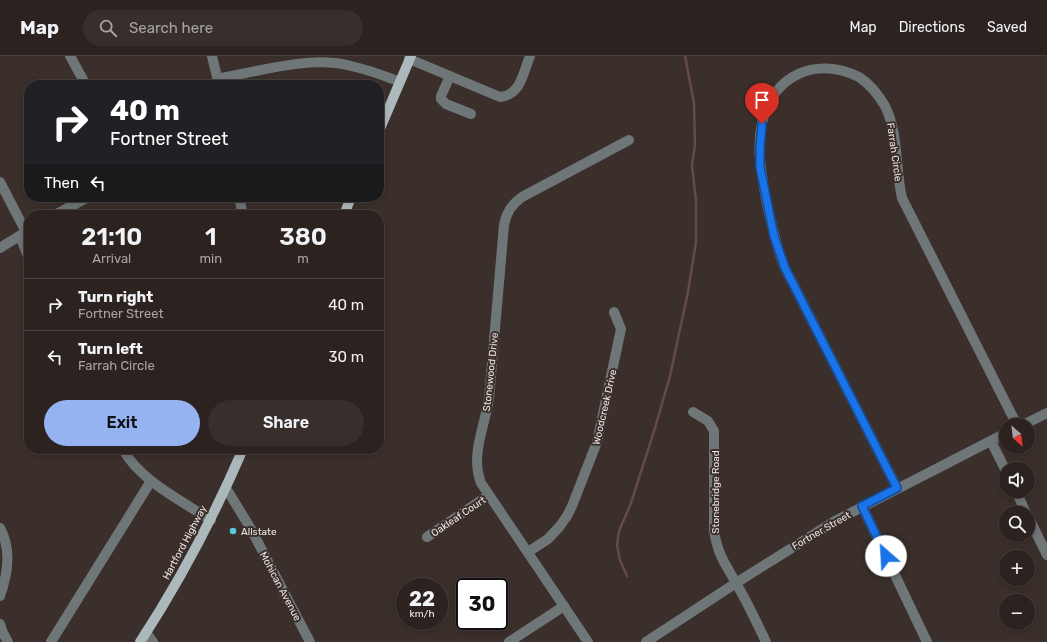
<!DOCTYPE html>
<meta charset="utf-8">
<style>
body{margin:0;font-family:Rubik,sans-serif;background:#382f2d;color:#f1f3f6;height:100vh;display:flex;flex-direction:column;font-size:15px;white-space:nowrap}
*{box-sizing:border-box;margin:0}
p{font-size:13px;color:#a6a4a5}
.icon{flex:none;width:22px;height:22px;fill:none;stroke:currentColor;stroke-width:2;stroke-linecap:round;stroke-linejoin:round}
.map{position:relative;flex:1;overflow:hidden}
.drawer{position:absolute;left:24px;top:154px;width:360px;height:244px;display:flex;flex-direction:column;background:#2c2320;border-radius:16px;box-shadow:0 2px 6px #0003,0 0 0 1px #48403e}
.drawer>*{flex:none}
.hud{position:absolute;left:24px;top:24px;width:360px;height:122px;border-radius:16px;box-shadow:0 2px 6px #0003,0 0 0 1px #48403e;background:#202124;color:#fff;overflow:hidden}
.needle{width:26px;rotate:152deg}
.buttons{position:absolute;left:999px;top:362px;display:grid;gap:8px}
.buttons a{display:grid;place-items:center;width:36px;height:36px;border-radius:50%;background:#2c2320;box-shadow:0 2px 6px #0003,0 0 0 1px #48403e;font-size:20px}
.speed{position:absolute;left:396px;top:522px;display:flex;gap:8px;font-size:20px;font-weight:700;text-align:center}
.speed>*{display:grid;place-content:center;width:52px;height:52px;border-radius:50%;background:#2c2320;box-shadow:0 2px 6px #0003,0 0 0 1px #48403e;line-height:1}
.speed small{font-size:10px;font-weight:400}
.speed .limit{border:2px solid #111;border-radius:6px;background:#fff;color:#111}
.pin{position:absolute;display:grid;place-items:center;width:34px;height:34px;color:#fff;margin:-41px -17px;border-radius:50% 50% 50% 0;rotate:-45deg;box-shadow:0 0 4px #0007}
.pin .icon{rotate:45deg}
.me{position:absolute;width:44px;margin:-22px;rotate:334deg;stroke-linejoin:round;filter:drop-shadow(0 0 3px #0008)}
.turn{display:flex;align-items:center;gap:14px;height:84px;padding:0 20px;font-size:18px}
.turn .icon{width:52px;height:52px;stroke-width:2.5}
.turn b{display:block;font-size:28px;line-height:34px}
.then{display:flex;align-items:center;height:38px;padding:0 20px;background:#0003;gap:8px;font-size:15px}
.eta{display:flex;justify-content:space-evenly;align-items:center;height:68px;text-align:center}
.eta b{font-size:24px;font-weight:600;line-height:28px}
.cta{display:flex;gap:8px;margin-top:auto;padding:8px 20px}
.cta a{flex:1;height:46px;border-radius:24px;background:#95b2f1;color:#111;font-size:16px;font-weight:600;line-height:46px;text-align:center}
.cta a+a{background:#382f2d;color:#f1f3f6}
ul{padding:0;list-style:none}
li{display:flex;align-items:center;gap:12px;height:52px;padding:0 20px;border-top:1px solid #48403e}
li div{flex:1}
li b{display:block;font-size:15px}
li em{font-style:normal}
header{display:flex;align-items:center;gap:24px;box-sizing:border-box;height:56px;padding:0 20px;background:#2c2320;border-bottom:1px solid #48403e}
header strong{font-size:19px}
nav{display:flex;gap:22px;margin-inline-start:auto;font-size:14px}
.search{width:280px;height:36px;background:#382f2d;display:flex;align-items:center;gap:10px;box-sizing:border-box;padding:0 14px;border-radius:22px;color:#a6a4a5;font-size:15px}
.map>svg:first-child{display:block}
</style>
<header>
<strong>Map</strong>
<div class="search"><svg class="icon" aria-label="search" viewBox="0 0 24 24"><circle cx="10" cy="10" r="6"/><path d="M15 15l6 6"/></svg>Search here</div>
<nav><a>Map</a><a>Directions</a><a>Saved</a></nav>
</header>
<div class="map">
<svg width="1047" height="586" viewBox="0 0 1047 586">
<rect width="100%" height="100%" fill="#3a2f2b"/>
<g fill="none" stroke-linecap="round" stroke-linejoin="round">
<path stroke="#644b44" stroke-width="2.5" d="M627,520L620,504L617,489L619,475L631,447L655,372L670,320L688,236L696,186V145L692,109L695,89L694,47L685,0"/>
<g stroke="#6f7677" stroke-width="10">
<path d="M70,0L86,29"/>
<path d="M212,0L219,29"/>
<path d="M409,3L500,41C521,39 523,17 530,0"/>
<path d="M450,20L441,40V43L446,48L471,58"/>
<path d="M217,23C256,16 308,0 347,9C365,13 383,19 400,26"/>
<path d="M0,126L26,176"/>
<path d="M239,141L243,159"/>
<path d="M55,159L88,141"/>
<path d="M20,180L29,203"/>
<path d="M0,192L29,174"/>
<path d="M693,356L708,365L714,375V474C718,503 729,512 741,536C750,552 758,569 766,586"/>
<path d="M1023,369L1047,357"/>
<path d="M991,385L1006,415"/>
<path d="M123,393C139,424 182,445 211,464"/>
<path d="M226,432L251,473L310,586"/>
<path d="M897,432L785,212C776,191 772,170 767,148C762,121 756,94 762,67C773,19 815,0 859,21C871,29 878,38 885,50C899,78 895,112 902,142L1017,369"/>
<path d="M1016,435L1026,457"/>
<path d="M862,450L927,586"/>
<path d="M1028,460L1047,499"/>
<path d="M0,472C12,494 8,518 0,540"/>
<path d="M427,481L489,439"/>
<path d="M528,496L548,483L560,470L567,460L572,450L597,386L621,273L614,256"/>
<path d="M0,568L3,577L8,586"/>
<path d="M146,576L153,586"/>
<path d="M51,586L151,425"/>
<path d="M509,586L564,550"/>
<path d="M588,586L481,427C470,399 485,370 489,342L504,169C506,157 512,148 522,141L629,84"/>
<path d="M646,586L736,527L835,465L1006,377"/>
</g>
<g stroke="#acb9bc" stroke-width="10">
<path d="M379,75L411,0"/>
<path d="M344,159L351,141"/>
<path d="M140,586C180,525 214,460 243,393"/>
</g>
</g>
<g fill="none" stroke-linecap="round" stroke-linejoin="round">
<defs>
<path id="route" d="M762,68L760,92V111L774,180L785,212L897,432L862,450L886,500"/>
</defs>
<use href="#route" stroke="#114b97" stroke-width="10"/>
<use href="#route" stroke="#1a73e8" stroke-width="7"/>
</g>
<circle fill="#56c9e1" stroke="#3a2f2b" stroke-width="1.5" cx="233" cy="475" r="4"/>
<g text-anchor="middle" stroke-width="4" stroke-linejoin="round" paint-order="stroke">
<g font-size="10" fill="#ece4e1" stroke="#3a2f2b">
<text transform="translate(895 96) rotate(82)" y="4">Farrah Circle</text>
<text transform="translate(490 316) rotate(-84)" y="4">Stonewood Drive</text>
<text transform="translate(604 351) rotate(-77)" y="4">Woodcreek Drive</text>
<text transform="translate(715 436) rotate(-90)" y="4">Stonebridge Road</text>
<text transform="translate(458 460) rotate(-34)" y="4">Oakleaf Court</text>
<text transform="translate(821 474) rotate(-30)" y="4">Fortner Street</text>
<text transform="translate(184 486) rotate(-62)" y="4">Hartford Highway</text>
<text transform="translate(281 530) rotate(62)" y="4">Mohican Avenue</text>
</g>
<g font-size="10" fill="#ece4e1" stroke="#3a2f2b" text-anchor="start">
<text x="241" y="479">Allstate</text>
</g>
</g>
</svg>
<div class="buttons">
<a><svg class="needle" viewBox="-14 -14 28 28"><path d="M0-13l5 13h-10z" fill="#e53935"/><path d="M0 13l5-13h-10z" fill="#a6a4a5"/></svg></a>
<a><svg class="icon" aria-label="sound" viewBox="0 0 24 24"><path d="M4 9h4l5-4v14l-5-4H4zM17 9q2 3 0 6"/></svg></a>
<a><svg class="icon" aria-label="search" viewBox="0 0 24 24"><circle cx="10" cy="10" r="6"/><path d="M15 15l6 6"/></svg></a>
<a>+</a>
<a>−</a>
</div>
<div class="speed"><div>22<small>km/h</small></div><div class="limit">30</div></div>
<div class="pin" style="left:762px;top:68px;background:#d93025"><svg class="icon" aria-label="arrive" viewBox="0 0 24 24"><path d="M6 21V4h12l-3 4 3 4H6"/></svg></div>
<svg class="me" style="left:886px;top:500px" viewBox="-20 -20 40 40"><circle r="19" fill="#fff"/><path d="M0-13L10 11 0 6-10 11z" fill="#1a73e8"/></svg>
<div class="hud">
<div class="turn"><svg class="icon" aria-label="right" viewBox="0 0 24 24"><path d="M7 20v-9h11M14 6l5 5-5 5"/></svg><div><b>40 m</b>Fortner Street</div></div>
<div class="then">Then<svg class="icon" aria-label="left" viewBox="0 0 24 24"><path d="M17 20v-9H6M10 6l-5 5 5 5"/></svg></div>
</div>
<section class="drawer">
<div class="eta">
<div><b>21:10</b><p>Arrival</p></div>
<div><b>1</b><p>min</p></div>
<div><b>380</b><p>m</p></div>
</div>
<ul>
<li><svg class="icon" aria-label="right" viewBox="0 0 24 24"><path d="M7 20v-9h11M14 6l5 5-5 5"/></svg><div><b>Turn right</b><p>Fortner Street</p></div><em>40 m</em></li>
<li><svg class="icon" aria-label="left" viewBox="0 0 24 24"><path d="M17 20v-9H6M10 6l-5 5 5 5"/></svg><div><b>Turn left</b><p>Farrah Circle</p></div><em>30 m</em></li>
</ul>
<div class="cta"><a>Exit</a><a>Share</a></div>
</section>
</div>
